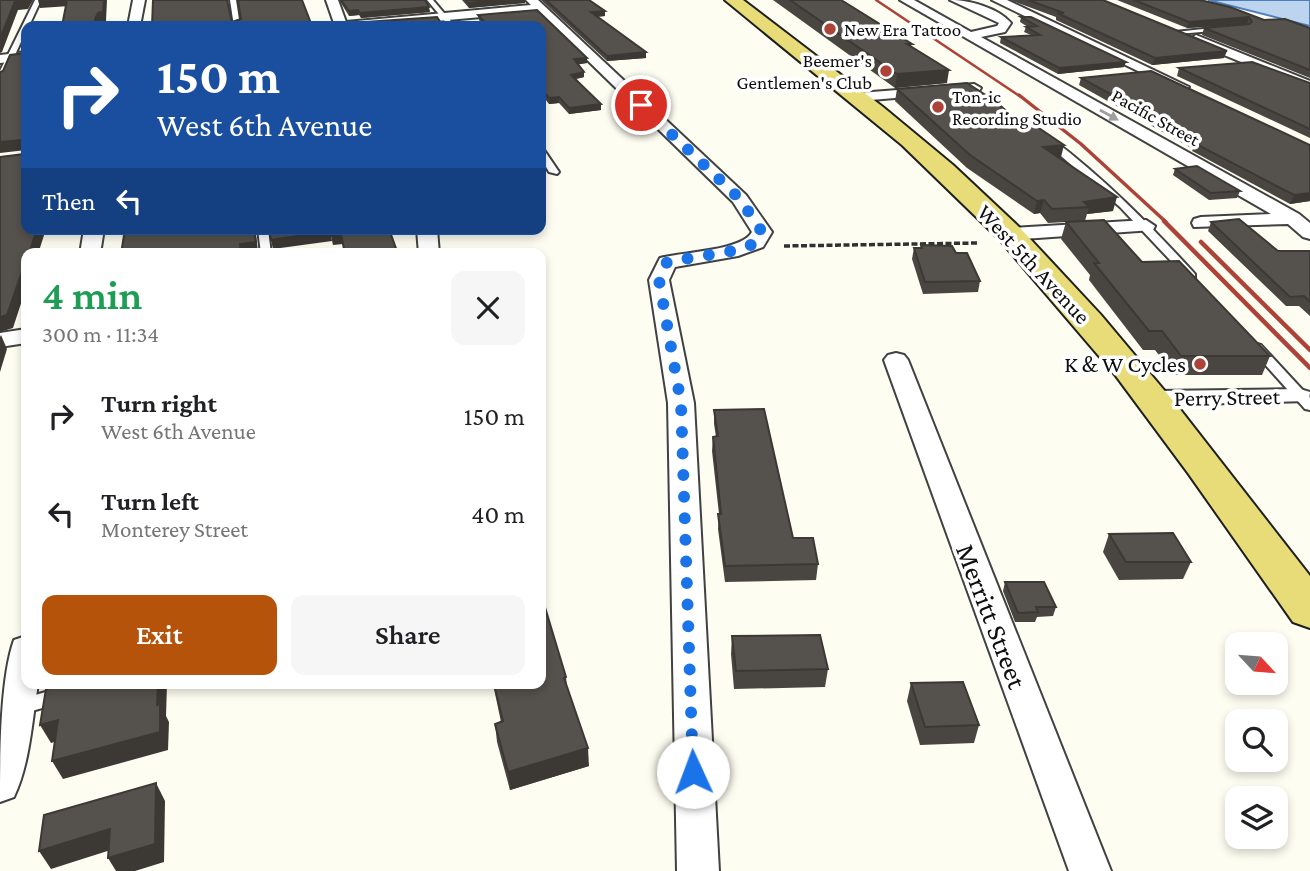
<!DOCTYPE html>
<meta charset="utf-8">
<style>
body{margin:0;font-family:"Crimson Pro",serif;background:#f6f6f6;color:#202124;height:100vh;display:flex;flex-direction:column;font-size:26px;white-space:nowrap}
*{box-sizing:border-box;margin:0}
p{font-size:23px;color:#757577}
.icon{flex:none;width:38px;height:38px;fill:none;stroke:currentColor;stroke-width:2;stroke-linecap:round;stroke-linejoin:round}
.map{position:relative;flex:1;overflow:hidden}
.panel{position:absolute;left:21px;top:248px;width:525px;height:441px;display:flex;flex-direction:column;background:#fff;border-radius:14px;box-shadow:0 4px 10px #0003}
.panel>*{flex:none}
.banner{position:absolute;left:21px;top:21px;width:525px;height:214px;border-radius:14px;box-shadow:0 4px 10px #0003;background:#1a4fa0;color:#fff;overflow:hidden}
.needle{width:46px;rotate:116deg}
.tools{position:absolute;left:1225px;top:632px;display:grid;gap:14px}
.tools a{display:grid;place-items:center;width:63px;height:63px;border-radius:14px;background:#fff;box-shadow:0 4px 10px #0003;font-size:35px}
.pin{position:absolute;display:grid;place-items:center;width:60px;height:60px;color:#fff;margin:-30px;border:4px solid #fff;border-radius:50%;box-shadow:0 2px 7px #0007}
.me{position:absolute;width:77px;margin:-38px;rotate:358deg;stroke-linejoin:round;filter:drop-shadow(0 0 5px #0008)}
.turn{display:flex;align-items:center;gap:24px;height:147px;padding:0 21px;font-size:32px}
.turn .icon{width:91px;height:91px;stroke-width:2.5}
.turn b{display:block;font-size:49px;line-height:60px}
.then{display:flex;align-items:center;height:66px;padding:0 21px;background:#0003;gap:14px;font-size:26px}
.round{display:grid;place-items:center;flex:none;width:74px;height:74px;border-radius:14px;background:#f6f6f6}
.head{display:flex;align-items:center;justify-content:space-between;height:119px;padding:0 21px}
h1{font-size:42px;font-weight:600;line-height:52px;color:#1e9e55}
.action{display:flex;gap:14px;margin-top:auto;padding:14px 21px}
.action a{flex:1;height:80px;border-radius:14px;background:#b45309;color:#fff;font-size:28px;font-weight:600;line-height:80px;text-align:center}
.action a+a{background:#f6f6f6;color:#202124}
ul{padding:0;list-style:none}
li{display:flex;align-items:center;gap:21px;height:98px;padding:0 21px}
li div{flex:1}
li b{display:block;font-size:26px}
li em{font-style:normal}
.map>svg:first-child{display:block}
</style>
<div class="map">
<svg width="1310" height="871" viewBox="0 0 1310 871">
<rect width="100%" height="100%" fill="#fdfdf1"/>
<path fill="#bcd4ee" stroke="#4c7fbc" stroke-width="2" d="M1208,0H1310V26Z"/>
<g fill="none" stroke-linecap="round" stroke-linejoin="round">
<defs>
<g id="service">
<path d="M35,0H41L29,26H26V31L4,79L0,81V71Z"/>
<path d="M230,0H236L240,26H234Z"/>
<path d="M427,0H433L455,26H449Z"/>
<path d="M1222,27L1224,30L1178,34L1175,32Z"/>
<path d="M1046,139H1052C1105,179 1150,225 1195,274V278H1187L1120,207L1046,143Z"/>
<path d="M541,149L544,150L559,172L557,174L549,172L541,158Z"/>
<path d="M258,229H268L271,254H261Z"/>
<path d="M1257,344L1261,345L1310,398V410L1305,409L1253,351L1251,348L1253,345Z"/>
<path d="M63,687L70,690L72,695L70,700L18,715L11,712L8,707L11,702Z"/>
</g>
<g id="minor">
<path d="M133,0H145L140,26H128Z"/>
<path d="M326,0H338L346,22L531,5L526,0H538L746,195L772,232L763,247L738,256L675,267L669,280L694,403L719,871H677L668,403L649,280L660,258C682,252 742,251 752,232L733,202L538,12L380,26H335Z"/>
<path d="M900,0H914L971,32L997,26L999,23L950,0C970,0 998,8 1011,23L1005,32L981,37L1299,214L1310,223V239L1303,237L1288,224L1194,227L1192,223L1194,219L1201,217L1271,214Z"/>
<path d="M992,0H1007L1189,87L1182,91L1177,90Z"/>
<path d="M1196,35L1310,81V90L1192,42L1190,39Z"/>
<path d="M26,52V60L0,63V55Z"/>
<path d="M974,84L981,88L979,91L859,101L852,97L859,93Z"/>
<path d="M1146,220L1155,226L1153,230L1010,240L1000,234L1010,228Z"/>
<path d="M84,229H104L100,254H80Z"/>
<path d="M417,229H437L439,254H419Z"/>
<path d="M26,329V343L0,347V333Z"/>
<path d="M896,353L904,355L908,360L1111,871H1069L884,360L888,355Z"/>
<path d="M1300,389L1310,392L1309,401L1155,405L1146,403L1143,398L1146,393L1155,391Z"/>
<path d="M26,636V684H38C32,721 30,763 14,797L0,802C0,756 0,680 14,640Z"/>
</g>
<path id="primary" d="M725,0H743L883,107L953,165L1019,227L1101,315L1179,408L1310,576V628L1293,622L1188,473L1116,376L999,239L902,145Z"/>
</defs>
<use href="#service" stroke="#414141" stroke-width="4"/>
<use href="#minor" stroke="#414141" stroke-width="4"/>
<use href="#primary" stroke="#1f1f1f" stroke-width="4"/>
<path stroke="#303030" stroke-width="3.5" stroke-dasharray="6 2.5" stroke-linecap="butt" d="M784,246L978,243"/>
<use href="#service" fill="#fff" fill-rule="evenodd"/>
<use href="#minor" fill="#fff" fill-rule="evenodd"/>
<use href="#primary" fill="#e7dc77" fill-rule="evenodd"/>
<path stroke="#ad4338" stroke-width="2.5" d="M876,0L1021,97"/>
<path stroke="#ad4338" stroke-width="3.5" d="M1019,95L1081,144L1166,222"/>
<g stroke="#ad4338" stroke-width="4.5">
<path d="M1164,221L1310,368"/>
<path d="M1201,242L1310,350"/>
</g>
</g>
<g fill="#494641">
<path d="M339,0H425L430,12L361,18L359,15L349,16Z"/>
<path d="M462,0H525V3L469,8Z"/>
<path d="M541,0H589L605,11V16L597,17L646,58L607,61Z"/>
<path d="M773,0H841L912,44L911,46L947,83L895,88Z"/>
<path d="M1010,0H1103L1224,58L1152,65L1056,20V17Z"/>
<path d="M1117,0H1200L1264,20L1310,28V78L1202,35L1204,28L1247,24L1187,28Z"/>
<path d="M537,10L587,58V63L578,64L584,72V77L576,79L601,104V110L569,114L559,103L549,104L541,94V26H484L479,20L478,15Z"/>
<path d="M1021,17L1124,67L1058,74L1000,43L1001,37L1031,35L1024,32L1026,27H1028L1020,22Z"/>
<path d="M1179,68L1310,83V138L1177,76Z"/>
<path d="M1081,78L1310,145V201L1290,204L1194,152L1192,151L1193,149L1079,85Z"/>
<path d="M897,89L1018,121L1061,157H1058L1113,211L1087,214L1085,221L1048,223L1040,213L1034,214L967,168L895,101Z"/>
<path d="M1175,169L1240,191L1237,198L1209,200L1173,175Z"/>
<path d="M1066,222L1142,262L1270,356L1262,375H1174L1155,350H1143L1089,280L1090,275L1061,239Z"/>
<path d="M1211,222L1278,251H1310V316L1299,306H1286L1208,231Z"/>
<path d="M921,245L956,253L980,281L978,292L923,294L912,259L914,248H920Z"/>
<path d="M714,410L793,538L818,564L816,580L725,582L718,529L719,514L712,451L713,437H716L714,424Z"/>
<path d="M1109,534L1191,562L1183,579L1119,580L1103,552Z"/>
<path d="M1005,582L1056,607L1053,616L1037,617L1035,622H1015L1003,591Z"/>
<path d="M732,636L828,669L825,687L734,689L731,654Z"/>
<path d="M566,677L567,687L589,766L510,790L497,742L495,724L501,722L493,684H541Z"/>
<path d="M911,683L979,725L974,743L920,745L907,701Z"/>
</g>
<g fill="#3c3935">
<path d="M25,0H33L28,9L18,10L2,52L0,53V39L15,1Z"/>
<path d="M38,0H69L70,6L40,8Z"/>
<path d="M104,0H107L106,21H100L98,26H95V19Z"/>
<path d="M504,0H525V3L469,8L468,3Z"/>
<path d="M429,7L430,12L361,18L360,13Z"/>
<path d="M358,10L359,15L349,16V11Z"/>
<path d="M605,11V16L591,17V12Z"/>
<path d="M1249,17L1247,24L1187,28L1189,22Z"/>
<path d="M1227,51L1224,58L1152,65L1155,58Z"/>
<path d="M646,52V58L607,61V56Z"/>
<path d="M587,58V63L575,65L574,59Z"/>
<path d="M1126,62L1124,67L1058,74L1059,68Z"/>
<path d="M949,70L947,83L895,88L897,74Z"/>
<path d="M584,72V77L571,80V75Z"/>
<path d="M559,97V103L549,104V98Z"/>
<path d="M601,104V110L569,114V108Z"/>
<path d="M22,140L26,150L0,153V142Z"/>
<path d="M1064,145L1061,157L1040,160L1043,147Z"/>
<path d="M1310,193V201L1290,204L1294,195Z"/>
<path d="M1117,197L1113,211L1087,214L1089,207L1084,202Z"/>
<path d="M1044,200L1040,213L1034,214L1037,201Z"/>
<path d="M37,229H46L38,254H29Z"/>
<path d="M254,229H255L258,251L241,254L240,244Z"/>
<path d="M473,229H506L474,234Z"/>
<path d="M330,231L332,241L273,249L271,240Z"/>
<path d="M341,234L343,244L333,245L331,236Z"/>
<path d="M26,260V288L13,328L0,332V317Z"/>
<path d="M1,335L7,349L0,372V337Z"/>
<path d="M158,684H167L166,716L169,722L168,750L63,779L52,761L157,705Z"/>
<path d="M58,720L68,738L51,743L40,725Z"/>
<path d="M588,748L589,766L510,790L508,772Z"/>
<path d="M156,783L165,801L164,862L135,871H116L108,858Z"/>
<path d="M110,829L120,847L51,869L39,851Z"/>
</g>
<g fill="#55514c" stroke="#3c3935" stroke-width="2">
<path d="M0,0H25L15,1L0,39Z"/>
<path d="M67,0H104L103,12L98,13L95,19V26H62Z"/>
<path d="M153,0H227L232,22L241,19L238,0H302L312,26H152Z"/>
<path d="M341,0H425L429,7L360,13L358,10L349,11Z"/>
<path d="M466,0H504L468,3Z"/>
<path d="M546,0H589L605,11L591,12L646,52L607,56Z"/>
<path d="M790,0H841L912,44H907L949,70L897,74Z"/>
<path d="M1028,0H1103L1227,51L1155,58L1057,13H1064Z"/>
<path d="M1134,0H1200L1230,7L1264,20L1285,19L1310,28V70L1204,28L1249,24L1252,22L1249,17L1189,22Z"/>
<path d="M537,10L587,58L574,59L584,72L571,75L601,104L569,108L559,97L549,98L541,89V26H488L478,15Z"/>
<path d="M437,17L443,26H369L367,22Z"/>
<path d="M1021,17H1031L1126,62L1059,68L1001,37L1040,35L1026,27L1037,26Z"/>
<path d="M26,53V229H37L29,254H26V260L7,315L0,317V157L24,154V142L22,140L0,142V72L3,71L10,55Z"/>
<path d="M1252,62L1310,83V129L1179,68Z"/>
<path d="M1151,71L1310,145V193L1294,195L1196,144L1195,143H1200L1081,78Z"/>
<path d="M967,83L995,101L1018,121L1027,120L1064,145L1043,147L1117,197L1084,202L1089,207L1052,209L1044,200L1037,201L970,155L897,89Z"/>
<path d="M1197,166L1240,191L1211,193L1175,169Z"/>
<path d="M1239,219L1278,251H1310V302L1304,296L1290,297L1211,222Z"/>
<path d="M1104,220L1142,262L1179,261L1270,356H1181L1162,331H1149L1094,263H1099L1066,222Z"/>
<path d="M125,229H254L256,242L240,244L241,254H121Z"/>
<path d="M269,229H389L398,254H345L341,234L331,236L330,231L271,240Z"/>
<path d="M921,245L952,246L956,253H967L980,281L925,282L914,248H922Z"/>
<path d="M764,409L793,538H813L818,564L725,566L718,514H721L713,437L718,436L714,410Z"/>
<path d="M1173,533L1191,562H1126L1109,534Z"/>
<path d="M1005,582H1044L1056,607H1036L1038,612L1018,613Z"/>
<path d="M541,594L566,677L564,678L588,748L508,772L495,724L503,721L494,684H541Z"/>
<path d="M820,635L828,669L736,671L732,636Z"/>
<path d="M963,682L979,725L925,727L911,683Z"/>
<path d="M65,684H158L157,705L160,704V732L52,761L58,720L40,725L46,689Z"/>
<path d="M156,783L155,844L108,858L110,829L39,851L44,815Z"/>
</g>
<defs><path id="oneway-solid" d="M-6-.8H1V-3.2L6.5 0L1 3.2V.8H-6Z" transform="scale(1.75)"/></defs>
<use fill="#9f9f9f" href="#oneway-solid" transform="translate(1109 115) rotate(29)"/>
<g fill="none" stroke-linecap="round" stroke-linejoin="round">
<path stroke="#1a73e8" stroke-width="12" stroke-dasharray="0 21.6" d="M641,105L740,199L762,232L756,243L738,250L667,262L659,280L681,403L693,772"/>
</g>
<g fill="#ad4338" stroke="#fff" stroke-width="2.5">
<circle cx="830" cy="29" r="7"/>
<circle cx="886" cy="71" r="7"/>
<circle cx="938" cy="107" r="7"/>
<circle cx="1200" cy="364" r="7"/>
</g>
<g text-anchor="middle" stroke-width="7" stroke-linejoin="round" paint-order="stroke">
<g font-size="19" fill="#0e0e0e" stroke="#fff" text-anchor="start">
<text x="844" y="36">New Era Tattoo</text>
<text x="872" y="67" text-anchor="end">Beemer's<tspan x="872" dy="22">Gentlemen's Club</tspan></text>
<text x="952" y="103">Ton-ic<tspan x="952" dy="22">Recording Studio</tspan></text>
</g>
<g font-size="19" fill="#0e0e0e" stroke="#fff">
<text transform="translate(1156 117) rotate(29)" y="7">Pacific Street</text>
</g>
<g font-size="23" fill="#0e0e0e" stroke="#fff">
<text transform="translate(1034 264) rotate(47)" y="8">West 5th Avenue</text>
<text transform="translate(1227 397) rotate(-1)" y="8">Perry Street</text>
</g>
<g font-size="23" fill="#0e0e0e" stroke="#fff" text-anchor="end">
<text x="1186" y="372">K &amp; W Cycles</text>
</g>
<g font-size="28" fill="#0e0e0e" stroke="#fff">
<text transform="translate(992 616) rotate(69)" y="10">Merritt Street</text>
</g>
</g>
</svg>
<div class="tools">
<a><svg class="needle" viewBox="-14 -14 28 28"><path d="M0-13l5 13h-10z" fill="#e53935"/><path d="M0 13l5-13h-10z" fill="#757577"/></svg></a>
<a><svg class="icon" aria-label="search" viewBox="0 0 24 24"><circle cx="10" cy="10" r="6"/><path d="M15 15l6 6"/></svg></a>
<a><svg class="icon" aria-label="layers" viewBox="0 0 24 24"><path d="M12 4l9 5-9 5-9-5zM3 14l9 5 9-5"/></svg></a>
</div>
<div class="pin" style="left:641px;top:105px;background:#d93025"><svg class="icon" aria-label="arrive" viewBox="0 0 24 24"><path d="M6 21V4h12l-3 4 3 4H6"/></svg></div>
<svg class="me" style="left:693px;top:772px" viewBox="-20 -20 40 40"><circle r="19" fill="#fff"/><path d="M0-13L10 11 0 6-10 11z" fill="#1a73e8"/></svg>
<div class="banner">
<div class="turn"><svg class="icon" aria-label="right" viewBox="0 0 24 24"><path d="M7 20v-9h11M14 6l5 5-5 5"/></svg><div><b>150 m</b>West 6th Avenue</div></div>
<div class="then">Then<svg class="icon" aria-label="left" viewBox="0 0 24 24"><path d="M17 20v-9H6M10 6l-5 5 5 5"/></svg></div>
</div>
<section class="panel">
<div class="head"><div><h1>4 min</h1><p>300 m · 11:34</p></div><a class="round"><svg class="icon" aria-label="close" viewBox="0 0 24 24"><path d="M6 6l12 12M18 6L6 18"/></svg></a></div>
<ul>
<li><svg class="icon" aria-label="right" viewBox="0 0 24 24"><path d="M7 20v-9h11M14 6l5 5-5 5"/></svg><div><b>Turn right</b><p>West 6th Avenue</p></div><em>150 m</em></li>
<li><svg class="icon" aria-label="left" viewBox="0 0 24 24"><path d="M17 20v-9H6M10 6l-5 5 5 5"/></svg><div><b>Turn left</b><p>Monterey Street</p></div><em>40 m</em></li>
</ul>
<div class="action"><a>Exit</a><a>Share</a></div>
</section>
</div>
